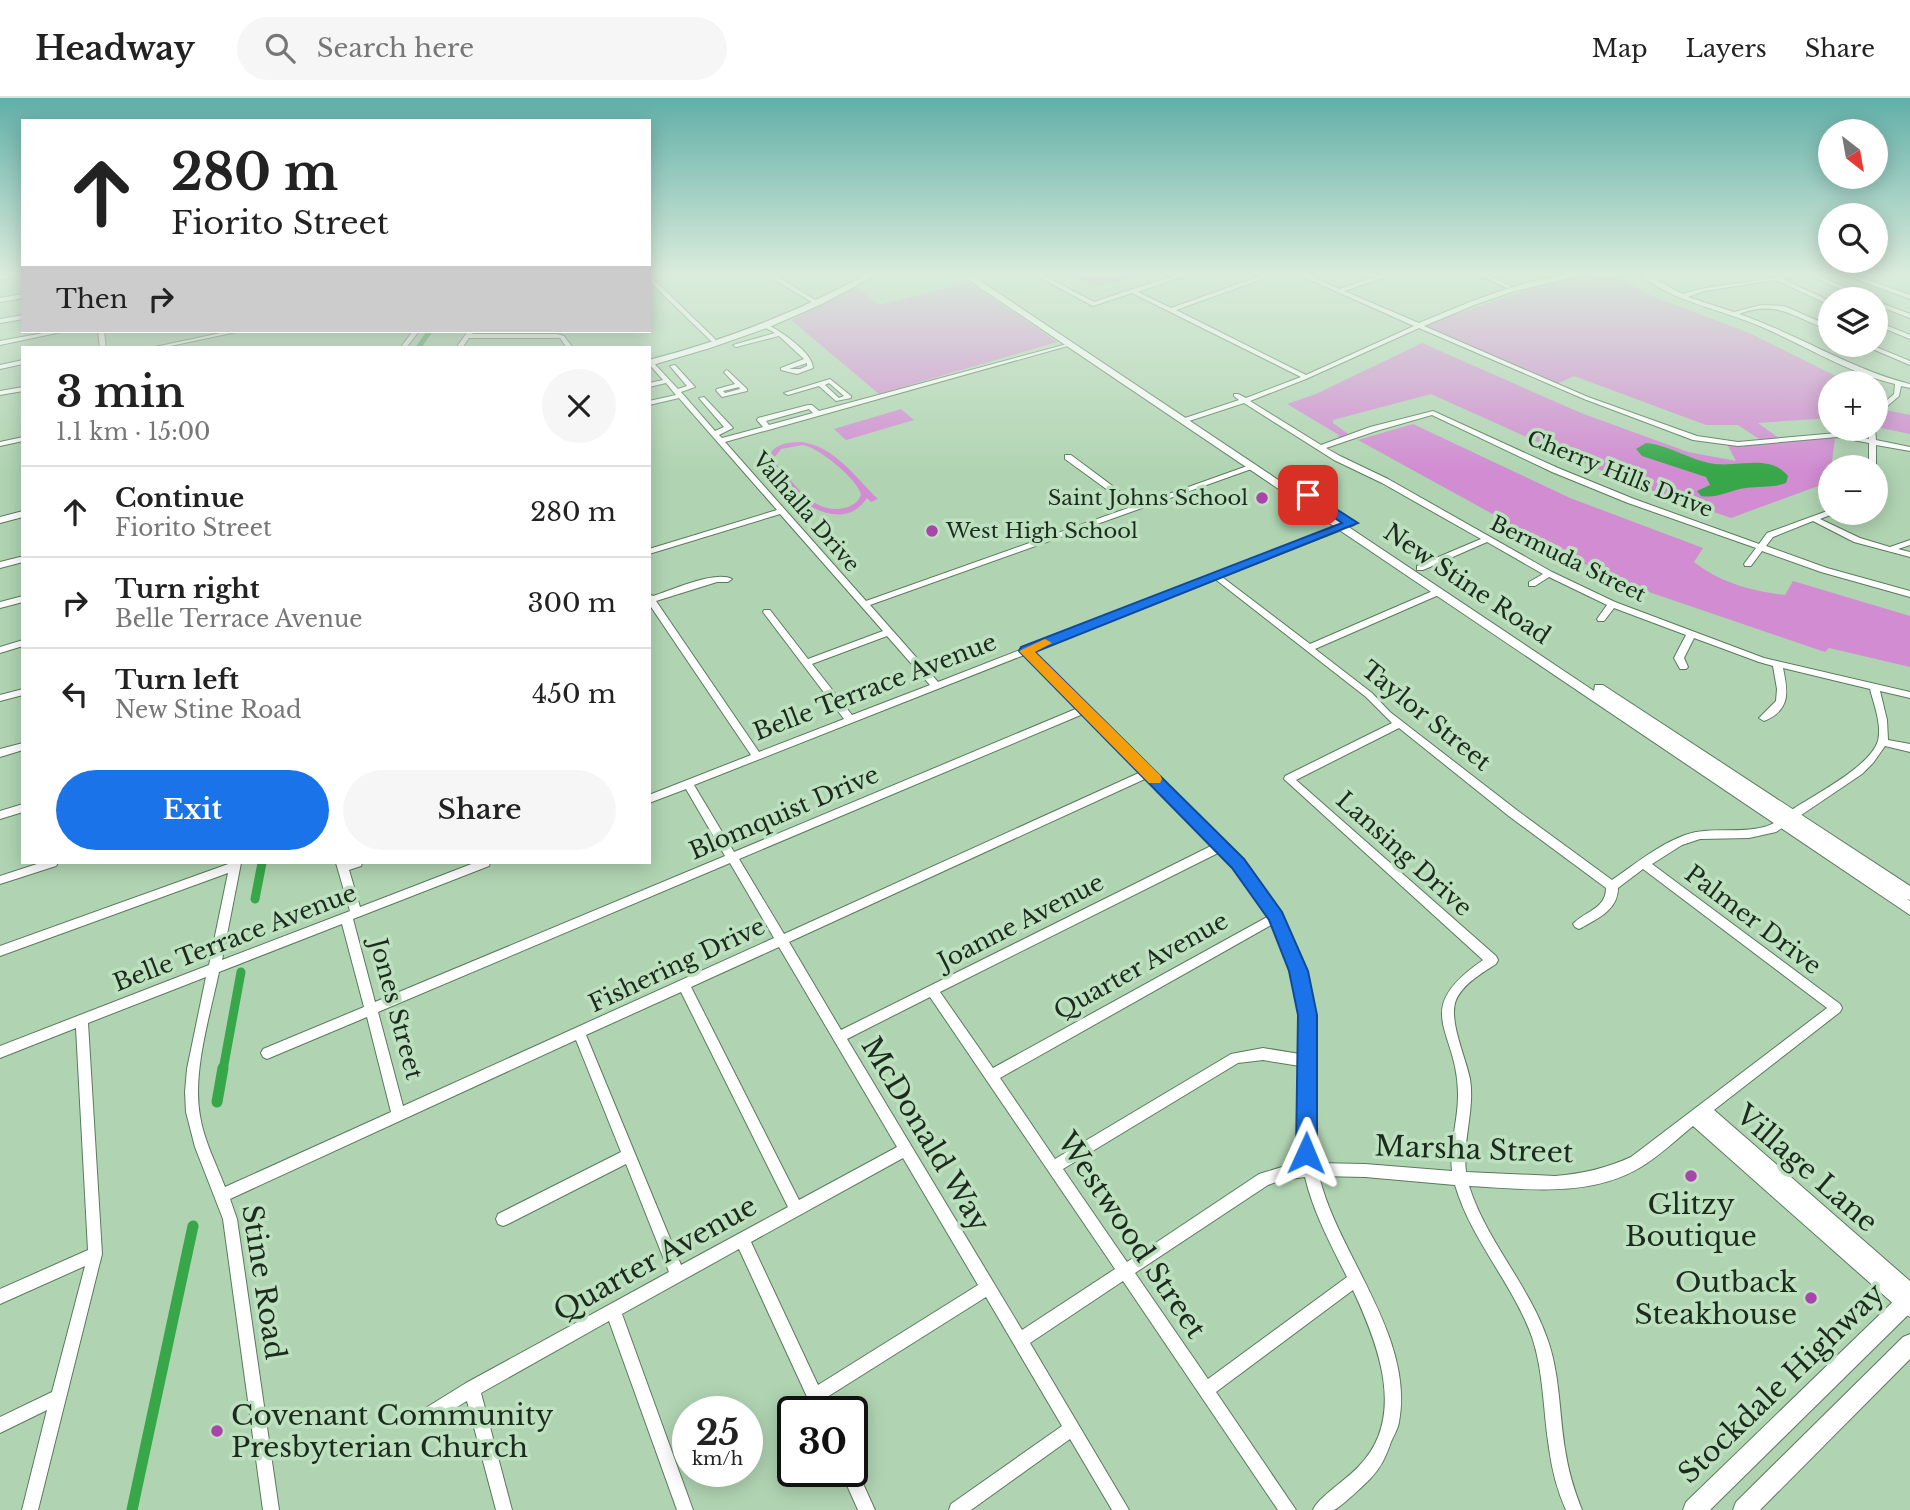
<!DOCTYPE html>
<meta charset="utf-8">
<style>
body{margin:0;font-family:"Libre Baskerville",serif;background:#f6f6f6;color:#222;height:100vh;display:flex;flex-direction:column;font-size:26px;white-space:nowrap}
*{box-sizing:border-box;margin:0}
p{font-size:23px;color:#767676}
.icon{flex:none;width:38px;height:38px;fill:none;stroke:currentColor;stroke-width:2;stroke-linecap:round;stroke-linejoin:round}
.map{position:relative;flex:1;overflow:hidden}
.panel{position:absolute;left:21px;top:248px;width:630px;height:518px;display:flex;flex-direction:column;background:#fff;border-radius:0px;box-shadow:0 4px 18px #0003}
.panel>*{flex:none}
.guide{position:absolute;left:21px;top:21px;width:630px;height:214px;border-radius:0px;box-shadow:0 4px 18px #0003;background:#fff;color:#222;overflow:hidden}
.needle{width:46px;rotate:149deg}
.fabs{position:absolute;left:1818px;top:21px;display:grid;gap:14px}
.fabs a{display:grid;place-items:center;width:70px;height:70px;border-radius:50%;background:#fff;box-shadow:0 4px 18px #0003;font-size:35px}
.speed{position:absolute;left:672px;top:1298px;display:flex;gap:14px;font-size:35px;font-weight:700;text-align:center}
.speed>*{display:grid;place-content:center;width:91px;height:91px;border-radius:50%;background:#fff;box-shadow:0 4px 18px #0003;line-height:1}
.speed small{font-size:18px;font-weight:400}
.speed .limit{border:4px solid #111;border-radius:10px;background:#fff;color:#111}
.pin{position:absolute;display:grid;place-items:center;width:60px;height:60px;color:#fff;margin:-30px;border-radius:14px;box-shadow:0 4px 10px #0006}
.me{position:absolute;width:77px;margin:-38px;rotate:1deg;stroke-linejoin:round;filter:drop-shadow(0 0 5px #0008)}
.turn{display:flex;align-items:center;gap:24px;height:147px;padding:0 35px;font-size:32px}
.turn .icon{width:91px;height:91px;stroke-width:2.5}
.turn b{display:block;font-size:49px;line-height:60px}
.then{display:flex;align-items:center;height:66px;padding:0 35px;background:#0003;gap:14px;font-size:26px}
.round{display:grid;place-items:center;flex:none;width:74px;height:74px;border-radius:37px;background:#f6f6f6}
.summary{display:flex;align-items:center;justify-content:space-between;height:119px;padding:0 35px}
h1{font-size:42px;font-weight:600;line-height:52px}
.cta{display:flex;gap:14px;margin-top:auto;padding:14px 35px}
.cta a{flex:1;height:80px;border-radius:42px;background:#1a73e8;color:#fff;font-size:28px;font-weight:600;line-height:80px;text-align:center}
.cta a+a{background:#f6f6f6;color:#222}
ul{padding:0;list-style:none}
li{display:flex;align-items:center;gap:21px;height:91px;padding:0 35px;border-top:2px solid #e0e0e0}
li div{flex:1}
li b{display:block;font-size:26px}
li em{font-style:normal}
header{display:flex;align-items:center;gap:42px;box-sizing:border-box;height:98px;padding:0 35px;background:#fff;border-bottom:2px solid #e0e0e0}
header strong{font-size:33px}
nav{display:flex;gap:38px;margin-inline-start:auto;font-size:24px}
.search{width:490px;height:63px;background:#f6f6f6;display:flex;align-items:center;gap:18px;box-sizing:border-box;padding:0 24px;border-radius:38px;color:#767676;font-size:26px}
.map>svg:first-child{display:block}
</style>
<header>
<strong>Headway</strong>
<div class="search"><svg class="icon" aria-label="search" viewBox="0 0 24 24"><circle cx="10" cy="10" r="6"/><path d="M15 15l6 6"/></svg>Search here</div>
<nav><a>Map</a><a>Layers</a><a>Share</a></nav>
</header>
<div class="map">
<svg width="1910" height="1412" viewBox="0 0 1910 1412">
<rect width="100%" height="100%" fill="#b0d4b2"/>
<g fill="#d18cd2" fill-rule="evenodd">
<path d="M1599,176L1614,177L1652,198L1749,235L1850,285H1830V320L1758,325L1780,341L1829,337L1835,341L1830,377L1818,388L1731,420L1622,382L1431,296L1333,322V325L1351,338L1337,343L1339,337L1287,306L1316,296L1422,245L1581,315L1688,354L1736,363L1727,346L1762,343L1738,327H1706L1574,278L1557,286L1422,228L1535,189Z"/>
<path d="M1071,177H1144L1095,189Z"/>
<path d="M969,184L1057,244L879,296L791,222L857,189L879,207Z"/>
<path d="M901,311L914,322L846,342L834,331Z"/>
<path d="M1881,311L1910,317V336L1876,329V316Z"/>
<path d="M1413,326L1570,400L1703,450L1694,464C1721,485 1751,493 1785,497L1793,483L1910,518V569L1829,550L1825,554L1646,493L1578,463L1358,342Z"/>
<path d="M801,344C833,347 856,380 878,401L871,404L867,400C840,442 780,394 767,364C770,347 786,344 801,344ZM803,347C819,350 858,381 861,397C858,404 853,408 844,410C814,417 795,386 777,367L774,360L781,351Z"/>
</g>
<path fill="#37a749" d="M1646,345C1670,347 1691,363 1715,366C1740,369 1770,356 1788,378L1786,385C1771,390 1760,388 1746,390C1730,392 1717,401 1701,398L1697,393L1710,387L1706,379L1642,358L1636,351Z"/>
<g fill="none" stroke-linecap="round" stroke-linejoin="round">
<path stroke="#37a749" stroke-width="5" d="M418,250L430,233"/>
<g stroke="#37a749" stroke-width="9">
<path d="M255,801L262,765"/>
<path d="M223,972L241,874"/>
</g>
<g stroke="#37a749" stroke-width="11">
<path d="M217,1004L223,970"/>
<path d="M132,1412L193,1128"/>
</g>
<defs>
<g id="minor">
<path d="M8,176H21L0,182V178Z"/>
<path d="M765,176H773L817,203L812,204Z"/>
<path d="M1033,176H1041L1094,204L1179,176H1189L1138,194L1171,210L1266,176H1276L1176,212L1306,277L1414,228L1297,176H1306L1339,191L1383,176H1394L1344,193L1419,225C1467,205 1533,176 1586,176L1512,194L1477,206L1424,228L1588,299L1697,338L1738,344L1837,335L1869,341L1868,331H1875L1876,342L1910,349V353L1876,347V370L1869,369V345L1837,339L1738,348L1693,342L1584,301L1419,230L1306,281L1250,303L1321,347L1370,329L1433,313L1558,370L1634,401L1759,446L1767,435L1830,412V415L1833,416L1820,421L1860,440L1890,449L1910,442V447L1898,451L1910,454V459L1854,444L1813,423L1773,439L1766,448L1827,470L1910,493V499L1821,474L1762,453L1751,468H1745L1744,466L1756,450L1628,405L1552,374L1432,317L1376,333L1326,350L1340,358L1388,381L1552,474L1615,504L1764,560L1910,594V600L1880,593L1887,622L1888,642L1910,646V654L1885,648L1873,665L1862,676L1776,734L1749,740L1700,741L1682,747L1652,766L1840,906L1842,910L1840,914L1714,1012L1910,1183V1200H1909L1910,1219L1905,1216L1693,1028C1676,1042 1659,1058 1641,1069C1590,1100 1526,1091 1469,1088C1486,1142 1528,1186 1547,1240C1560,1275 1559,1314 1565,1351C1568,1372 1574,1392 1582,1412H1566C1557,1392 1552,1372 1549,1350C1543,1313 1544,1275 1532,1239C1513,1186 1471,1142 1455,1087L1365,1079L1319,1078C1338,1157 1415,1239 1399,1324C1398,1331 1394,1337 1391,1344C1386,1358 1381,1370 1370,1381C1364,1387 1341,1409 1334,1412C1328,1412 1319,1412 1313,1412C1318,1399 1348,1381 1359,1368C1407,1319 1378,1246 1353,1192L1216,1294L1296,1412H1278L1123,1183L1030,1245L1129,1412H1112L1070,1341L971,1412H949L951,1406L1062,1328L986,1199L824,1301L830,1314H814L739,1151L622,1216L693,1412H677L609,1223L481,1295L512,1412H496L467,1303L430,1325L424,1323L422,1317L424,1311L466,1285L669,1174L626,1066L508,1126L503,1128L498,1126L496,1121L498,1116L621,1054L576,942L230,1101L237,1121L279,1412H263L223,1121L195,1049L186,1014L185,994L187,971L206,879L88,925L102,1156L38,1412H22L47,1312L0,1335V1319L52,1294L85,1168L0,1206V1191L88,1152L76,930L0,960V948L209,867L228,775L0,858V848L231,765H241L222,862L350,813L336,765H362L361,768L349,772L360,809L474,765H490L489,768L353,821L375,904L725,758L686,691L649,705V697L751,657L649,506V496L653,498C672,492 716,472 732,481L728,484H717L656,503L759,654L844,621L763,514L764,512H770L808,561L883,533L780,416L649,456V451L777,412L679,300L649,307V303L676,297L666,285L649,289V285L663,282L649,266V260L678,291L687,288L670,268L675,267L695,289L681,294L715,333L724,329L699,300L704,299L733,330L719,337L722,340L763,329L757,322L758,320L808,307H812L819,313L1071,245V247L725,344L866,503L1131,409L1065,361V357H1071L1138,407L1250,367L1257,369L870,507L938,584L1351,423L1355,425L1354,427L1222,479L1310,546L1435,492H1441V496L1315,551L1372,595L1390,614L1518,713L1612,782C1635,766 1658,747 1685,737C1711,728 1738,736 1764,729C1777,726 1785,716 1796,709C1818,695 1870,668 1878,643C1882,626 1874,607 1870,591L1783,570C1788,594 1791,612 1764,623L1759,620L1776,603L1777,591L1773,568L1759,564L1694,540L1684,560L1688,569L1686,571H1680L1674,560L1686,537L1614,510L1604,523H1598L1597,521L1607,507L1549,479L1535,488H1529V484L1543,476L1487,444L1423,472H1417V468L1481,441L1382,385L1334,362L1244,305L1186,324L1179,322L1239,302L1234,298V296H1238L1246,300L1301,279L1132,195L1093,208ZM809,311L813,315L769,327L766,323ZM1215,481L1366,599L1392,625L1285,678L1284,681L1483,862C1408,914 1459,931 1458,998C1458,1023 1449,1048 1452,1073L1365,1066L1315,1065L1313,1055L1314,963L1313,917L1305,873L1280,816L1242,762L1032,554ZM887,538L930,587L852,617L812,566ZM1024,557L1078,610L734,754L694,687ZM1083,616L1141,674L784,836L739,761ZM1399,630L1510,719L1606,790C1606,811 1585,813 1573,826L1575,829L1579,831L1583,829C1599,820 1618,811 1618,790L1643,771L1827,910L1631,1059C1607,1070 1582,1076 1555,1078L1466,1074C1462,1043 1475,1012 1470,981C1466,960 1448,922 1456,902C1463,886 1482,875 1496,866L1498,862L1496,858L1296,682ZM1147,680L1213,747L841,932L789,844ZM1220,754L1234,768L1269,818L993,970L940,894ZM730,765L774,840L403,1008L378,914ZM342,826L364,909L263,951L261,955L263,959L267,961L367,919L391,1014L225,1089C216,1065 204,1043 200,1018C192,975 210,917 219,874ZM1273,826L1293,873L1301,917L1300,956L1263,950L1231,956L1055,1061L1000,980ZM779,849L897,1049L799,1102L691,889ZM681,894L788,1109L681,1167L586,937ZM930,899L1115,1171L1022,1232L847,941ZM1263,962L1300,968L1299,1055L1302,1066L1282,1069L1259,1076L1127,1164L1063,1071L1238,965ZM903,1060L978,1187L818,1287L751,1144ZM1305,1079C1313,1114 1331,1147 1347,1179L1208,1281L1135,1175L1268,1087L1282,1082Z"/>
<path d="M1477,176H1486L1512,189L1507,190Z"/>
<path d="M1639,176C1651,176 1671,191 1683,196C1705,188 1727,187 1750,184C1767,181 1783,176 1801,176L1782,181L1830,203V207L1775,182L1704,193L1688,199L1734,214L1761,207L1784,208L1830,228V232C1796,221 1779,201 1739,216C1798,236 1850,271 1910,286V290L1901,288L1899,298L1876,318V312L1894,296L1895,286C1848,275 1806,248 1762,229C1721,211 1675,205 1639,176Z"/>
<path d="M1806,176H1815L1871,201H1863Z"/>
<path d="M1842,176H1852L1910,197V201Z"/>
<path d="M649,177L715,241V243H711L649,183Z"/>
<path d="M23,196V200L0,204V200Z"/>
<path d="M1876,203L1910,216V220L1876,207Z"/>
<path d="M23,217V221L0,225V221Z"/>
<path d="M1876,223L1910,237V241L1876,227Z"/>
<path d="M766,226C781,233 813,255 813,270L797,276L781,272V270L804,261L779,238L736,249L733,247L775,235L764,229V227ZM807,265V268L800,271H789Z"/>
<path d="M54,233H66L0,247V243Z"/>
<path d="M98,233H104L106,250H100Z"/>
<path d="M230,233H241L161,250H150Z"/>
<path d="M413,233H419L406,250H400Z"/>
<path d="M468,233H474L472,236H557L564,238L573,250H567L560,240H469L462,250H456Z"/>
<path d="M1863,247H1871L1910,263V267Z"/>
<path d="M23,262V266L0,271V267Z"/>
<path d="M727,272L747,291V293L722,299L716,292L717,291L735,286L724,274ZM739,289L740,291L725,295L723,293Z"/>
<path d="M830,281L851,298V300L836,303L819,288L788,297L784,295ZM829,285L844,298L839,300L825,287Z"/>
<path d="M23,289V293L0,297V293Z"/>
<path d="M23,339V343L0,348V344Z"/>
<path d="M20,459H23V464L0,470V464Z"/>
<path d="M23,498V504L0,510V504Z"/>
<path d="M23,542V548L0,555V549Z"/>
<path d="M23,591V597L0,603V597Z"/>
<path d="M23,645V652L0,659V651Z"/>
<path d="M23,706V714L0,721V713Z"/>
<path d="M40,765H58L56,768L0,786V778Z"/>
<path d="M852,1367L855,1368L875,1412H858L841,1374H852Z"/>
</g>
<g id="major">
<path d="M867,176H878L822,206L767,230L710,250L649,268V262C725,242 798,214 867,176Z"/>
<path d="M960,176H970L1594,593L1595,587H1603L1910,788V802L1907,801L1910,803V817Z"/>
<path d="M23,413V419L0,425V419Z"/>
<path d="M1910,1191V1215L1710,1412H1683L1686,1404L1903,1194Z"/>
<path d="M1910,1236V1261L1760,1412H1733L1736,1404L1903,1239Z"/>
</g>
</defs>
<use href="#minor" stroke="#5a7a5c" stroke-width="2"/>
<use href="#major" stroke="#5a7a5c" stroke-width="2"/>
<use href="#minor" fill="#fff" fill-rule="evenodd"/>
<use href="#major" fill="#fff" fill-rule="evenodd"/>
</g>
<linearGradient id="sky" x2="0" y2="1"><stop stop-color="#61afa8"/><stop offset="0.47" stop-color="#dbecdc"/><stop offset="1" stop-color="#dbecdc" stop-opacity="0"/></linearGradient>
<rect width="1910" height="374" fill="url(#sky)"/>
<path fill="#1a73e8" stroke="#114b97" stroke-width="2" d="M1308,393L1358,425L1035,554L1244,761L1282,814L1308,873L1317,917V1055L1314,1062L1306,1065L1299,1062L1296,1055L1298,917L1289,873L1269,822L1232,770L1019,553L1021,549L1342,425L1304,399V394Z"/>
<path fill="#f59e0b" d="M1045,541L1052,545L1035,554L1160,677L1162,681L1160,685H1149L1019,553Z"/>
<g fill="#a745ab" stroke="#bde1bf" stroke-width="2.5">
<circle cx="1262" cy="400" r="7"/>
<circle cx="932" cy="433" r="7"/>
<circle cx="1691" cy="1078" r="7"/>
<circle cx="1811" cy="1200" r="7"/>
<circle cx="217" cy="1333" r="7"/>
</g>
<g text-anchor="middle" stroke-width="7" stroke-linejoin="round" paint-order="stroke">
<g font-size="21" fill="#1d2b1e" stroke="#bde1bf">
<text transform="translate(1620 376) rotate(22)" y="7">Cherry Hills Drive</text>
<text transform="translate(806 414) rotate(49)" y="7">Valhalla Drive</text>
<text transform="translate(1568 461) rotate(26)" y="7">Bermuda Street</text>
</g>
<g font-size="21" fill="#1d2b1e" stroke="#bde1bf" text-anchor="end">
<text x="1248" y="407">Saint Johns School</text>
<text x="946" y="440" text-anchor="start">West High School</text>
</g>
<g font-size="24" fill="#1d2b1e" stroke="#bde1bf">
<text transform="translate(1467 486) rotate(34)" y="8">New Stine Road</text>
<text transform="translate(875 589) rotate(-21)" y="8">Belle Terrace Avenue</text>
<text transform="translate(1426 618) rotate(39)" y="8">Taylor Street</text>
<text transform="translate(784 715) rotate(-23)" y="8">Blomquist Drive</text>
<text transform="translate(1404 756) rotate(42)" y="8">Lansing Drive</text>
<text transform="translate(1753 822) rotate(37)" y="8">Palmer Drive</text>
<text transform="translate(1021 824) rotate(-27)" y="8">Joanne Avenue</text>
<text transform="translate(235 840) rotate(-21)" y="8">Belle Terrace Avenue</text>
<text transform="translate(677 867) rotate(-25)" y="8">Fishering Drive</text>
<text transform="translate(1141 868) rotate(-29)" y="8">Quarter Avenue</text>
<text transform="translate(396 911) rotate(75)" y="8">Jones Street</text>
</g>
<g font-size="28" fill="#1d2b1e" stroke="#bde1bf">
<text transform="translate(926 1036) rotate(59)" y="10">McDonald Way</text>
<text transform="translate(1474 1051) rotate(2)" y="10">Marsha Street</text>
<text transform="translate(1807 1070) rotate(41)" y="10">Village Lane</text>
<text transform="translate(1132 1137) rotate(56)" y="10">Westwood Street</text>
<text transform="translate(655 1160) rotate(-29)" y="10">Quarter Avenue</text>
<text transform="translate(264 1184) rotate(81)" y="10">Stine Road</text>
<text transform="translate(1781 1285) rotate(-44)" y="10">Stockdale Highway</text>
</g>
<g font-size="28" fill="#1d2b1e" stroke="#bde1bf">
<text x="1691" y="1116">Glitzy<tspan x="1691" dy="32">Boutique</tspan></text>
<text x="1797" y="1194" text-anchor="end">Outback<tspan x="1797" dy="32">Steakhouse</tspan></text>
<text x="231" y="1327" text-anchor="start">Covenant Community<tspan x="231" dy="32">Presbyterian Church</tspan></text>
</g>
</g>
</svg>
<div class="fabs">
<a><svg class="needle" viewBox="-14 -14 28 28"><path d="M0-13l5 13h-10z" fill="#e53935"/><path d="M0 13l5-13h-10z" fill="#767676"/></svg></a>
<a><svg class="icon" aria-label="search" viewBox="0 0 24 24"><circle cx="10" cy="10" r="6"/><path d="M15 15l6 6"/></svg></a>
<a><svg class="icon" aria-label="layers" viewBox="0 0 24 24"><path d="M12 4l9 5-9 5-9-5zM3 14l9 5 9-5"/></svg></a>
<a>+</a>
<a>−</a>
</div>
<div class="speed"><div>25<small>km/h</small></div><div class="limit">30</div></div>
<div class="pin" style="left:1308px;top:397px;background:#d93025"><svg class="icon" aria-label="arrive" viewBox="0 0 24 24"><path d="M6 21V4h12l-3 4 3 4H6"/></svg></div>
<svg class="me" style="left:1306px;top:1055px" viewBox="-20 -20 40 40"><path d="M0-17L14 15 0 8-14 15z" fill="#1a73e8" stroke="#fff" stroke-width="4"/></svg>
<div class="guide">
<div class="turn"><svg class="icon" aria-label="ahead" viewBox="0 0 24 24"><path d="M12 20V5M6 11l6-6 6 6"/></svg><div><b>280 m</b>Fiorito Street</div></div>
<div class="then">Then<svg class="icon" aria-label="right" viewBox="0 0 24 24"><path d="M7 20v-9h11M14 6l5 5-5 5"/></svg></div>
</div>
<section class="panel">
<div class="summary"><div><h1>3 min</h1><p>1.1 km · 15:00</p></div><a class="round"><svg class="icon" aria-label="close" viewBox="0 0 24 24"><path d="M6 6l12 12M18 6L6 18"/></svg></a></div>
<ul>
<li><svg class="icon" aria-label="ahead" viewBox="0 0 24 24"><path d="M12 20V5M6 11l6-6 6 6"/></svg><div><b>Continue</b><p>Fiorito Street</p></div><em>280 m</em></li>
<li><svg class="icon" aria-label="right" viewBox="0 0 24 24"><path d="M7 20v-9h11M14 6l5 5-5 5"/></svg><div><b>Turn right</b><p>Belle Terrace Avenue</p></div><em>300 m</em></li>
<li><svg class="icon" aria-label="left" viewBox="0 0 24 24"><path d="M17 20v-9H6M10 6l-5 5 5 5"/></svg><div><b>Turn left</b><p>New Stine Road</p></div><em>450 m</em></li>
</ul>
<div class="cta"><a>Exit</a><a>Share</a></div>
</section>
</div>
